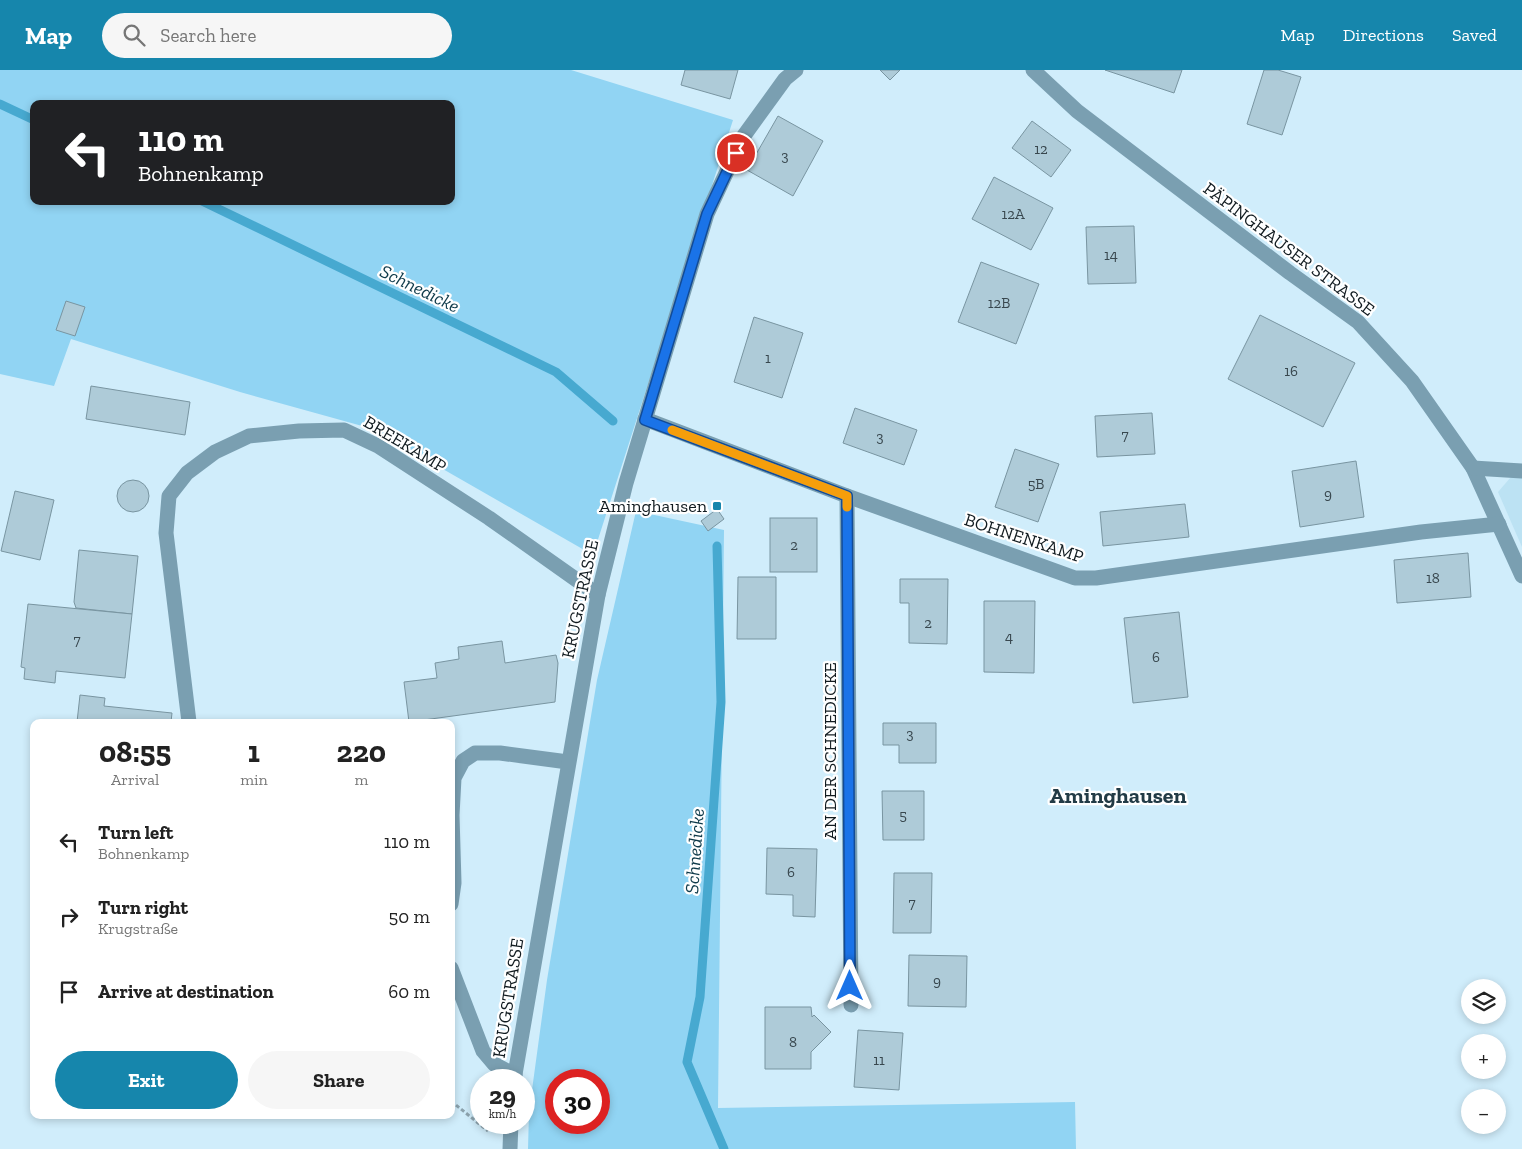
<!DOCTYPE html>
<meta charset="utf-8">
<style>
body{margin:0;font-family:"Zilla Slab",serif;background:#f6f6f6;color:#222;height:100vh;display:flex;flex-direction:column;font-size:19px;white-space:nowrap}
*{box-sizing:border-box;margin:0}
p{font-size:16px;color:#767676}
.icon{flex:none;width:28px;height:28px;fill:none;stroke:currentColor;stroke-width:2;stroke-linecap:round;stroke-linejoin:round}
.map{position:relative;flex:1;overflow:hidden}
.panel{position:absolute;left:30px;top:649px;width:425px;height:400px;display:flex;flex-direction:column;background:#fff;border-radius:10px;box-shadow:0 2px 8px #0003}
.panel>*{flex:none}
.top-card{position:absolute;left:30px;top:30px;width:425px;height:105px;border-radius:10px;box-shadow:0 2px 8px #0003;background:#202124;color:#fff;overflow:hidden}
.buttons{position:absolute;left:1461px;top:909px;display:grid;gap:10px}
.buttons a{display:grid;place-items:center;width:45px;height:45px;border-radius:50%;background:#fff;box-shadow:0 2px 8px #0003;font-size:25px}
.speed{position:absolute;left:470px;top:999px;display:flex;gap:10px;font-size:25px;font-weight:700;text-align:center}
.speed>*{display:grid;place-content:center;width:65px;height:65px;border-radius:50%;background:#fff;box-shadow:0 2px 8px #0003;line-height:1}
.speed small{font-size:12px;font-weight:400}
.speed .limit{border:8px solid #d22;background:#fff;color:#111}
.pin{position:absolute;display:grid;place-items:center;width:42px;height:42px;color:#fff;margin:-21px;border:2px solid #fff;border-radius:50%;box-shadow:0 1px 5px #0007}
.me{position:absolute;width:55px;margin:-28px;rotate:0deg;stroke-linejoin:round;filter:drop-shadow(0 0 4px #0008)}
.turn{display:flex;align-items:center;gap:18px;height:105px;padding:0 25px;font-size:22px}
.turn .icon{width:65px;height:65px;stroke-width:2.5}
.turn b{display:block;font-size:35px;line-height:42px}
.eta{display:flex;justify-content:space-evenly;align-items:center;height:85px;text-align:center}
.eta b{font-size:30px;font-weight:700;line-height:35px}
.button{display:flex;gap:10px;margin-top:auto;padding:10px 25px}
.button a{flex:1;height:58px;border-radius:30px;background:#1686ac;color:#fff;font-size:20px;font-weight:700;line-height:58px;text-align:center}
.button a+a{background:#f6f6f6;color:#222}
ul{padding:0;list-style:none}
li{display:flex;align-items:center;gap:15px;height:75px;padding:0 25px}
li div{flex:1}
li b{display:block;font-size:19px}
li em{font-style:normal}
header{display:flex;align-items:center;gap:30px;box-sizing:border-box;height:70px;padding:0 25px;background:#1686ac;color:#fff}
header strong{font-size:24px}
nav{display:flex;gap:28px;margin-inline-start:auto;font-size:18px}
.search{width:350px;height:45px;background:#f6f6f6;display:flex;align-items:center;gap:12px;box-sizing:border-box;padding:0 18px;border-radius:28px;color:#767676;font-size:19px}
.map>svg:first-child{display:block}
</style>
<header>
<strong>Map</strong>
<div class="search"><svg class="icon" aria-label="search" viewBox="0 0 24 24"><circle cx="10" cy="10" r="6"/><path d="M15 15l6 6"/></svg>Search here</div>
<nav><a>Map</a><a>Directions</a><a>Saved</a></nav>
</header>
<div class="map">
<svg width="1522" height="1079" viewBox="0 0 1522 1079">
<rect width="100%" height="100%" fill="#d0edfb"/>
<path fill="#bce2f3" d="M1511,407L1522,408V477L1498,422Z"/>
<g fill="#91d4f3" fill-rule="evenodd">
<path d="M0,0H571L733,50L593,485L373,359L240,322L71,269L54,316L0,304ZM34,34H451V131H34Z"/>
<path d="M636,441L724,460L718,1038L1075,1032L1076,1079H528L529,1042L547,910L597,610ZM556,1010H599V1052H556Z"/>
</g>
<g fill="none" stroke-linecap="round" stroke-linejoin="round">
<g stroke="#47a9d0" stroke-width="9">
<path d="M0,34L34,50"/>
<path d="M202,131L556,302L613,351"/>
<path d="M717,476L721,632L700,927L687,992L724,1079"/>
</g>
</g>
<g fill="#aecbd8" stroke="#7995a1">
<path d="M685,0H738L730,29L681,15Z"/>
<path d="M880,0H900L890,10Z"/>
<path d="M1105,0H1182L1174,23Z"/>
<path d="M1264,0H1278L1301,7L1282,65L1247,54Z"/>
<path d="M778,46L823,71L793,126L747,100Z"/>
<path d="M1032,51L1071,80L1051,107L1012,78Z"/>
<path d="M994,107L1053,138L1031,180L972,149Z"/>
<path d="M1134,156L1136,213L1088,214L1086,157Z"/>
<path d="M981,192L1039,214L1016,274L958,252Z"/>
<path d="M66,231L85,237L75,266L56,260Z"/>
<path d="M1260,245L1355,293L1323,357L1228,309Z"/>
<path d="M754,247L803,263L782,328L734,312Z"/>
<path d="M91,316L190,332L185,365L86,349Z"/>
<path d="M855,338L917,360L904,395L843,373Z"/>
<path d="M1152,343L1155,384L1097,387L1095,346Z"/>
<path d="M1015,379L1059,394L1038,452L995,437Z"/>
<path d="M1356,391L1364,447L1300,457L1292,401Z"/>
<circle cx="133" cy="426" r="16"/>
<path d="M15,421L54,430L40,490L1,481Z"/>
<path d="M1185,434L1189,467L1103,476L1100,442Z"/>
<path d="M717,439L724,449L708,461L701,451Z"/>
<rect x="770" y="448" width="47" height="54"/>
<path d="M79,480L138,486L132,544L76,538L74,532Z"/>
<path d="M1468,483L1471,527L1397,533L1394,490Z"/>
<path d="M738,507H776V569H737Z"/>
<path d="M900,509H948L947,574L909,573V533H900Z"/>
<path d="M984,531H1035L1034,603L984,602Z"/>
<path d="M28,534L132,544L125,608L56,601L55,613L24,609L25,598L21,597Z"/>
<path d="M1179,542L1188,627L1133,633L1124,548Z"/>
<path d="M502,571L505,593L556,585L558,593L555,632L409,652L404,612L437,608L435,593L459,589L458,577Z"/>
<path d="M80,625L105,628L104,636L172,643L171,652H77Z"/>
<path d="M883,653H936V693H899V675H883Z"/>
<path d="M882,721H924V770H883Z"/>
<path d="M767,778L817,779L815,847L793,846V825L766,824Z"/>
<path d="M894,803H932L931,863H893Z"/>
<path d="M909,885L967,886L966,937L908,936Z"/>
<path d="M765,937H811L812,947L814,945L831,962L811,982V999H765Z"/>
<path d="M858,960L903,963L899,1020L854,1017Z"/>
</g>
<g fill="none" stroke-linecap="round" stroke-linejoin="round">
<path stroke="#8da4af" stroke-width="3" stroke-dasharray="4 2.5" stroke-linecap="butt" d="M451,1031L488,1061"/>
<g stroke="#7a9fb1" stroke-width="15">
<path d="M1033,0L1077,41L1290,203L1358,252L1412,311L1473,398L1522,506"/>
<path d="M645,349L847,426L1075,508H1096L1421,462L1499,454"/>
<path d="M1473,398L1522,401"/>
<path d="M847,426L851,935"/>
<path d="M189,652L166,463L169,426L187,403L215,382L249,366L299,361L344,360L378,376L489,448L598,525"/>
<path d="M451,834L454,813L452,745L454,708L463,691L475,683H500L568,692"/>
<path d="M451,898L483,981L494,994L515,1005"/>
<path d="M514,1010L598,525L626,413L707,144L743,67L785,9L796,0"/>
<path d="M510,1079L511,1052"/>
</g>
</g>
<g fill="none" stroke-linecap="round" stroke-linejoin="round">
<defs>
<path id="route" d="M736,83L707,144L645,350L847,426L850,916"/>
</defs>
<use href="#route" stroke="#114b97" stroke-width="12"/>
<use href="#route" stroke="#1a73e8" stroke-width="9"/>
<path stroke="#f59e0b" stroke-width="9" d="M672,360L847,426V437"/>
</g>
<rect fill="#1686ac" stroke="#fff" stroke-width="2" x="712" y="431" width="10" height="10" rx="2.5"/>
<g text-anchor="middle" stroke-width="4.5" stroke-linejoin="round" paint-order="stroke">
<g font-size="15" fill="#38474e">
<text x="1041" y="84">12</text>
<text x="785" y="91">3</text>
<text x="1013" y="149">12A</text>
<text x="1111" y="190">14</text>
<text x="999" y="238">12B</text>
<text x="768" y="293">1</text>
<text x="1291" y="306">16</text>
<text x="1125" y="370">7</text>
<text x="880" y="372">3</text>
<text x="1036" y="419">5B</text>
<text x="1328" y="429">9</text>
<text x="794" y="480">2</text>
<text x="1433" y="513">18</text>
<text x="928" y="558">2</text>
<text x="1009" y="572">4</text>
<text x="77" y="575">7</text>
<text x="1156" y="592">6</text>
<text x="910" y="669">3</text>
<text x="903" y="750">5</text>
<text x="791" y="807">6</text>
<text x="912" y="838">7</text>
<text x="937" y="916">9</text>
<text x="793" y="977">8</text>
<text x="879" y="995">11</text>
</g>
<g font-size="18" fill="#111b20" stroke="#fff">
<text transform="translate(1289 179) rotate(37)" y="6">PÄPINGHAUSER STRASSE</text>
<text transform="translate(405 374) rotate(31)" y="6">BREEKAMP</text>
<text transform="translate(1024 468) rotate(18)" y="6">BOHNENKAMP</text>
<text transform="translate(580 529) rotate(-78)" y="6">KRUGSTRASSE</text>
<text transform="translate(830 681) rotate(-90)" y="6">AN DER SCHNEDICKE</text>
<text transform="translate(508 928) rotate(-81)" y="6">KRUGSTRASSE</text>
</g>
<g font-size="18" fill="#111b20" stroke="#fff" text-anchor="end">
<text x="707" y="442">Aminghausen</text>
</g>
<g font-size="19" font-style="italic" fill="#0e3a4a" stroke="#fff">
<text transform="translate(420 218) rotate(26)" y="7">Schnedicke</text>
<text transform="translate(694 781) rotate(-86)" y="7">Schnedicke</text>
</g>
<g font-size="22" font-weight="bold" fill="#223b46" stroke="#fff">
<text x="1118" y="733">Aminghausen</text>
</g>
</g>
</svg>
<div class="buttons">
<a><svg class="icon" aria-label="layers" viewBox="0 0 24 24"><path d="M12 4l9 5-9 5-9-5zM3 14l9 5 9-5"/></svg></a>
<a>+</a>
<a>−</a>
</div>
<div class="speed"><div>29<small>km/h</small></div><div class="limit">30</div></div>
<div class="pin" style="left:736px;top:83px;background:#d93025"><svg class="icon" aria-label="arrive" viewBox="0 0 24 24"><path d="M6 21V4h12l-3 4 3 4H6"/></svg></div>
<svg class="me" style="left:850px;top:916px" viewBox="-20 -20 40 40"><path d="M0-17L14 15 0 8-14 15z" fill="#1a73e8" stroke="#fff" stroke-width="4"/></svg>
<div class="top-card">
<div class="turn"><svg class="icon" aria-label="left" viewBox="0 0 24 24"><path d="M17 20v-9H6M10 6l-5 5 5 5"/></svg><div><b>110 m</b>Bohnenkamp</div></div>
</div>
<section class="panel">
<div class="eta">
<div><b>08:55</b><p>Arrival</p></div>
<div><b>1</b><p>min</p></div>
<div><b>220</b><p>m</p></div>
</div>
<ul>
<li><svg class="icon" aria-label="left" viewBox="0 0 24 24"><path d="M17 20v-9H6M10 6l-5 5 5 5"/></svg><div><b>Turn left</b><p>Bohnenkamp</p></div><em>110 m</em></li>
<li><svg class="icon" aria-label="right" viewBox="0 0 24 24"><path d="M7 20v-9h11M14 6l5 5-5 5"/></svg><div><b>Turn right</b><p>Krugstraße</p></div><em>50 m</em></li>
<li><svg class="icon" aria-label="arrive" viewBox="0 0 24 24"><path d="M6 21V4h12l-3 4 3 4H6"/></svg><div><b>Arrive at destination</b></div><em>60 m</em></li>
</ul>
<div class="button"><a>Exit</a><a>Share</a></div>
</section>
</div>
